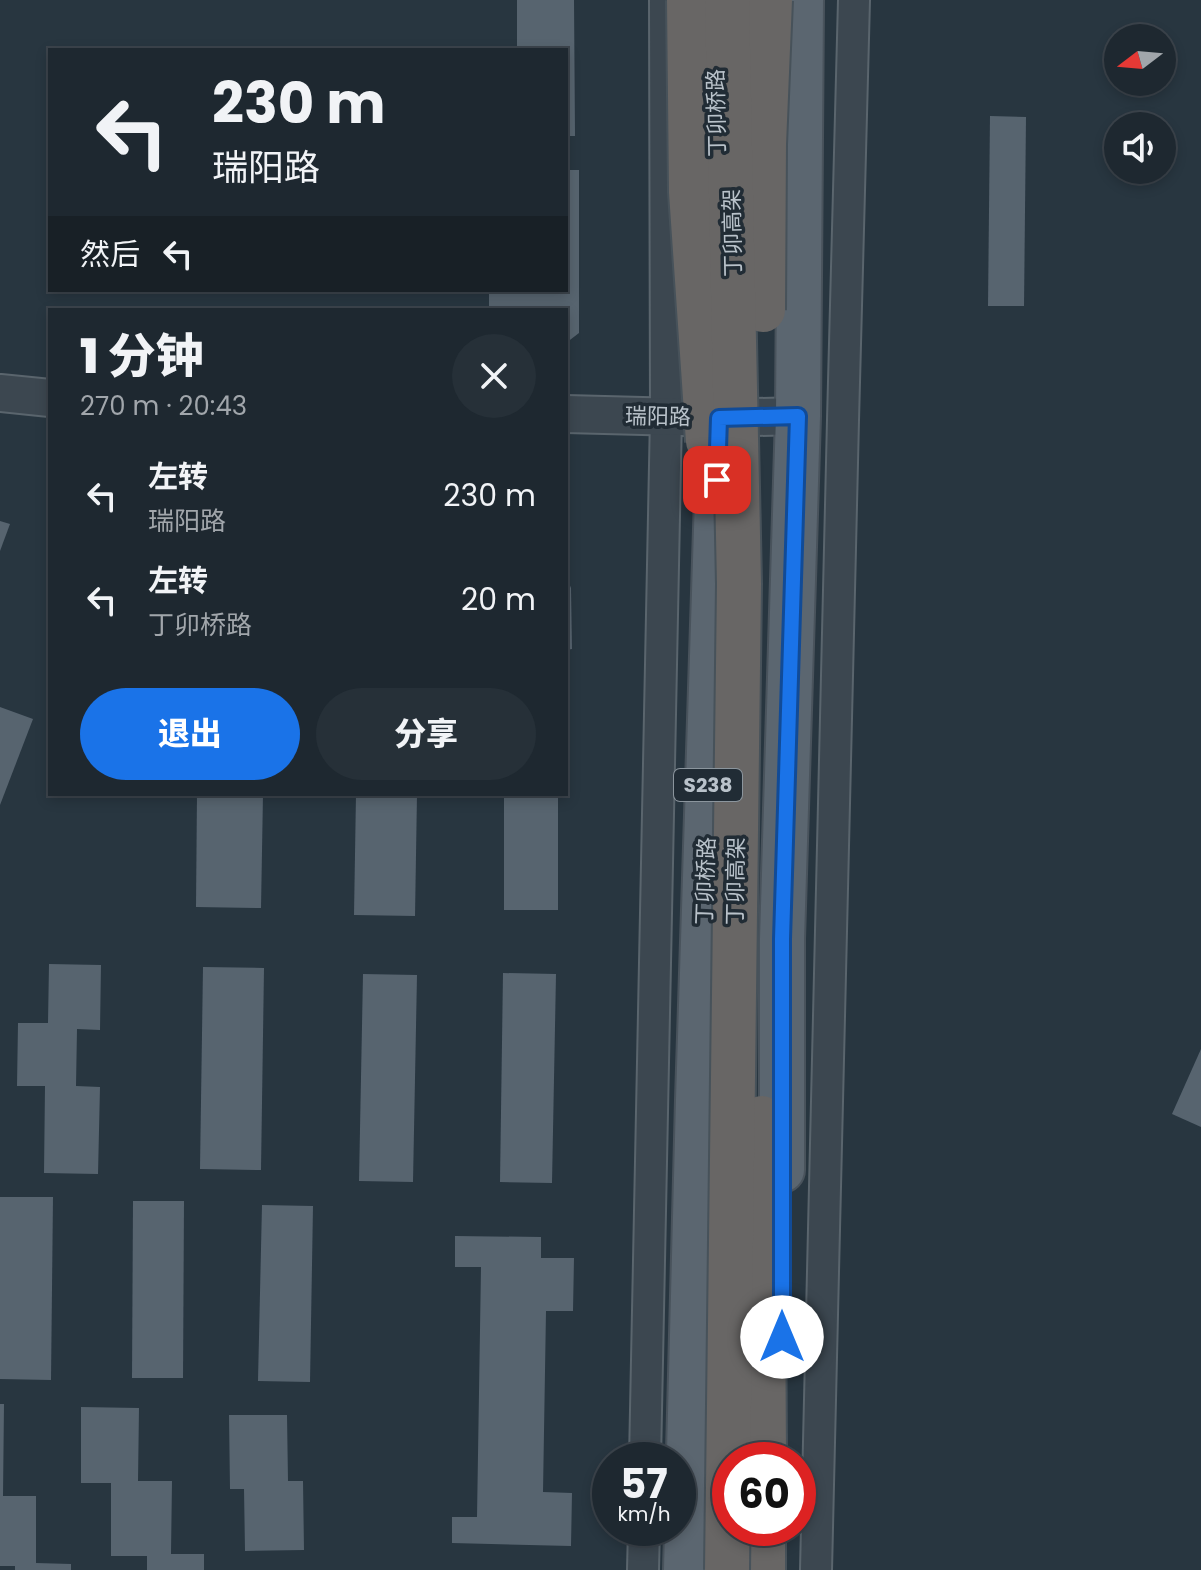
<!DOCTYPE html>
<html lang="zh">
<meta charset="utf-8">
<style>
body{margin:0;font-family:Poppins,"Noto Sans SC",sans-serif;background:#263038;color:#f1f3f6;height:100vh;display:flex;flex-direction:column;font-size:30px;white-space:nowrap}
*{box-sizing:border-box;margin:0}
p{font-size:26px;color:#a1a6ab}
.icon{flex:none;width:44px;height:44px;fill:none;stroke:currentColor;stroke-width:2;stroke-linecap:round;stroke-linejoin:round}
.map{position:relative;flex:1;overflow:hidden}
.side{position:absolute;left:48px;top:308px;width:520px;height:488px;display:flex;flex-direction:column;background:#1e2830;border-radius:0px;box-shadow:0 4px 12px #0003,0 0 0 2px #3c444c}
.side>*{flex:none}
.banner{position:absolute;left:48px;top:48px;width:520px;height:244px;border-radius:0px;box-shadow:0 4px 12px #0003,0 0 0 2px #3c444c;background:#1e2830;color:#f1f3f6;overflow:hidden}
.needle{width:52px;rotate:254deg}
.tools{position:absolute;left:1104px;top:24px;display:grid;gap:16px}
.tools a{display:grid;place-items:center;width:72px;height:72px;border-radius:50%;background:#1e2830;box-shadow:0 4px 12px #0003,0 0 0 2px #3c444c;font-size:40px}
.speed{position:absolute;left:592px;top:1442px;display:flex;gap:16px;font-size:40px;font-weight:700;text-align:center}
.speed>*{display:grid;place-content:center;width:104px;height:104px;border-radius:50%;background:#1e2830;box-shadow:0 4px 12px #0003,0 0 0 2px #3c444c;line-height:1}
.speed small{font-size:20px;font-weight:400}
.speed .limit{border:12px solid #d22;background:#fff;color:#111}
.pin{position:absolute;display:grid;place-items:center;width:68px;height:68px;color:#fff;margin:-34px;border-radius:16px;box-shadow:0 4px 12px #0006}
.me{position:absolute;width:88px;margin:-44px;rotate:0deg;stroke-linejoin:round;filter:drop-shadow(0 0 6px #0008)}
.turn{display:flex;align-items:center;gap:28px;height:168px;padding:0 32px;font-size:36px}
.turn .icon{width:104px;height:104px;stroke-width:2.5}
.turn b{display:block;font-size:56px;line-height:68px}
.then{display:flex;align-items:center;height:76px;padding:0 32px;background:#0003;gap:16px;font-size:30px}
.round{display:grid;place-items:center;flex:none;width:84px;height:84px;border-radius:42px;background:#263038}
.head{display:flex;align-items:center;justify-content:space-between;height:136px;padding:0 32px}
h1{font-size:48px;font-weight:800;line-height:60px}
.action{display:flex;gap:16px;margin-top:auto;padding:16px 32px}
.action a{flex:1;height:92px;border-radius:48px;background:#1a73e8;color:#fff;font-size:32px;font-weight:800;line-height:92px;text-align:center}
.action a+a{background:#263038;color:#f1f3f6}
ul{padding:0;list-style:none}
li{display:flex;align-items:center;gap:24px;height:104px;padding:0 32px}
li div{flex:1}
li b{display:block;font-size:30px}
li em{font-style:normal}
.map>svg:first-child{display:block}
</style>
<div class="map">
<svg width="1201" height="1570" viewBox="0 0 1201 1570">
<rect width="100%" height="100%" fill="#283640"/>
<g fill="#57646f">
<path d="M517,0H574L575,136H566V50H517Z"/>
<path d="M990,116L1026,117L1024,306H988Z"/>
<path d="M566,170H579V333L566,343V310H489V294H511V290H566Z"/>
<path d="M0,521L10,524L0,551Z"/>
<path d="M566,576L571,588L572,649L566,650Z"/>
<path d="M0,707L33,719L0,805Z"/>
<path d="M197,794H263L261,908L196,907Z"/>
<path d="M356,794H417L415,916L354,915Z"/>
<rect x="504" y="794" width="54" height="116"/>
<path d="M49,964L101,965L100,1030L77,1029L76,1086L100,1087L98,1174L44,1173L45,1086H17L18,1023H48Z"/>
<path d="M203,967L264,968L261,1170L200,1169Z"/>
<path d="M503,973L556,974L552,1183L500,1182Z"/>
<path d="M363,974L417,975L413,1182L359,1181Z"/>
<path d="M1201,1049V1127L1172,1114Z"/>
<path d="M0,1197H53L51,1380L0,1379Z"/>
<path d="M133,1201H184L183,1378H132Z"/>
<path d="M262,1205L313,1206L310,1382L258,1381Z"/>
<path d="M455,1236L541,1237V1258H574L573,1311H546L543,1492L572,1493L571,1546L452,1543V1517H477L481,1267H455Z"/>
<path d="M0,1404H4L3,1496H36V1563L71,1564V1570H15V1566H0Z"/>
<path d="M81,1407L139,1408L138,1481H172L171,1554H204V1570H147V1556H111V1483H81Z"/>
<path d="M229,1415H287L288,1481H303L304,1550L245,1551L244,1489H230Z"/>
</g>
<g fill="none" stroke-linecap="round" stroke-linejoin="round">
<defs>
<g id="minor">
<path d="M645,1460L666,416L665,0"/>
<path d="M643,1570L644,1528"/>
<path d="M816,1570L843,420L854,0"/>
</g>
<g id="tertiary">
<path d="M0,393L50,398"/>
<path d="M566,414L719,418L798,416"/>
</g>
<g id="primary">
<path d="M782,1170V939L798,416L801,0"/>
<path d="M686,1570L698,1100L718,466"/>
</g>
<path id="trunk" d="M763,1570V1528"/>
</defs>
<use href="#minor" stroke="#5a656d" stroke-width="34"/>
<use href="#tertiary" stroke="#5a656d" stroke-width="40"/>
<use href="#primary" stroke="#49535c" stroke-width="48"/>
<use href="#trunk" stroke="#47525a" stroke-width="48"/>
<use href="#minor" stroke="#3c4750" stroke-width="30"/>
<use href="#tertiary" stroke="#3c4750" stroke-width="36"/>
<use href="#primary" stroke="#5b6670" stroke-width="44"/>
<use href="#trunk" stroke="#686665" stroke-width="44"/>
<defs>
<g id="trunk-bridge">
<path d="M689,0L691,192L708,441"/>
<path d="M763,310L764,144L770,0"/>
<path d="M762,1118L764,1460"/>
<path d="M727,1570L739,584L727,0"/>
</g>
</defs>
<use href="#trunk-bridge" stroke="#47525a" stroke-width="48" stroke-linecap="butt"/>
<use href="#trunk-bridge" stroke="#686665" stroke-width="44"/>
</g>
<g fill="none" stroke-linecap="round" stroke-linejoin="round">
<defs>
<path id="route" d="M717,480L719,418L798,416L782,939V1337"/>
</defs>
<use href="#route" stroke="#114b97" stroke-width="20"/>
<use href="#route" stroke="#1a73e8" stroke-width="14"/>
</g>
<g text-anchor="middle" stroke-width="7" stroke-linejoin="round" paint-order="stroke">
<rect fill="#212c35" stroke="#8b959d" stroke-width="2" x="674" y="769" width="68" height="32" rx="6"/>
<g font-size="20" font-weight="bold" fill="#b9c2ca">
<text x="708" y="792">S238</text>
</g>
<g font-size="22" fill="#b9c2ca" stroke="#212c35">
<text transform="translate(716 113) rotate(-91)" y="8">丁卯桥路</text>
<text transform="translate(732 233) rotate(-91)" y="8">丁卯高架</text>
<text transform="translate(658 416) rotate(1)" y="8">瑞阳路</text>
<text transform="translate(705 881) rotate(-88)" y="8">丁卯桥路</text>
<text transform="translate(735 881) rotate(-89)" y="8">丁卯高架</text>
</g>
</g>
</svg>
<div class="tools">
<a><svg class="needle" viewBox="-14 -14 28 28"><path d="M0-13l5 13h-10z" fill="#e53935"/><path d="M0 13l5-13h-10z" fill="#a1a6ab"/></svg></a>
<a><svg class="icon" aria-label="sound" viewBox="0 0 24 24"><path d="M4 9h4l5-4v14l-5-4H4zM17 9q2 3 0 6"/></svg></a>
</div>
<div class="speed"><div>57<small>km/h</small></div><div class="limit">60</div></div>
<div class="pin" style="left:717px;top:480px;background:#d93025"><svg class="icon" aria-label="arrive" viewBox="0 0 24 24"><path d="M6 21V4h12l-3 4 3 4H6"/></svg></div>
<svg class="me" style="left:782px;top:1337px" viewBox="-20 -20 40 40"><circle r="19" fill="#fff"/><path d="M0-13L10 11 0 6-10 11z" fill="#1a73e8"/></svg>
<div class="banner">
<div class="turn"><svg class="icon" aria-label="left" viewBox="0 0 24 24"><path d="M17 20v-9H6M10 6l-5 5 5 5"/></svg><div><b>230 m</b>瑞阳路</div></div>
<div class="then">然后<svg class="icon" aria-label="left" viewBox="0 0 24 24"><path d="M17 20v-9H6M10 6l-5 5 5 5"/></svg></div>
</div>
<section class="side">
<div class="head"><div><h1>1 分钟</h1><p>270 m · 20:43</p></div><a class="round"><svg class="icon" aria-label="close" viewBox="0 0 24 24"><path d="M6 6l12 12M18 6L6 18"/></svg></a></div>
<ul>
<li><svg class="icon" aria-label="left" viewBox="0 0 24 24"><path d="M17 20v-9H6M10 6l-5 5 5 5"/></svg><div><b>左转</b><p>瑞阳路</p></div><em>230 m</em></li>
<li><svg class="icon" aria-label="left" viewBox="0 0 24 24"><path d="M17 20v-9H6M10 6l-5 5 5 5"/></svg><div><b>左转</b><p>丁卯桥路</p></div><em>20 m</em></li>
</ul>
<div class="action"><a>退出</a><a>分享</a></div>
</section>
</div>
